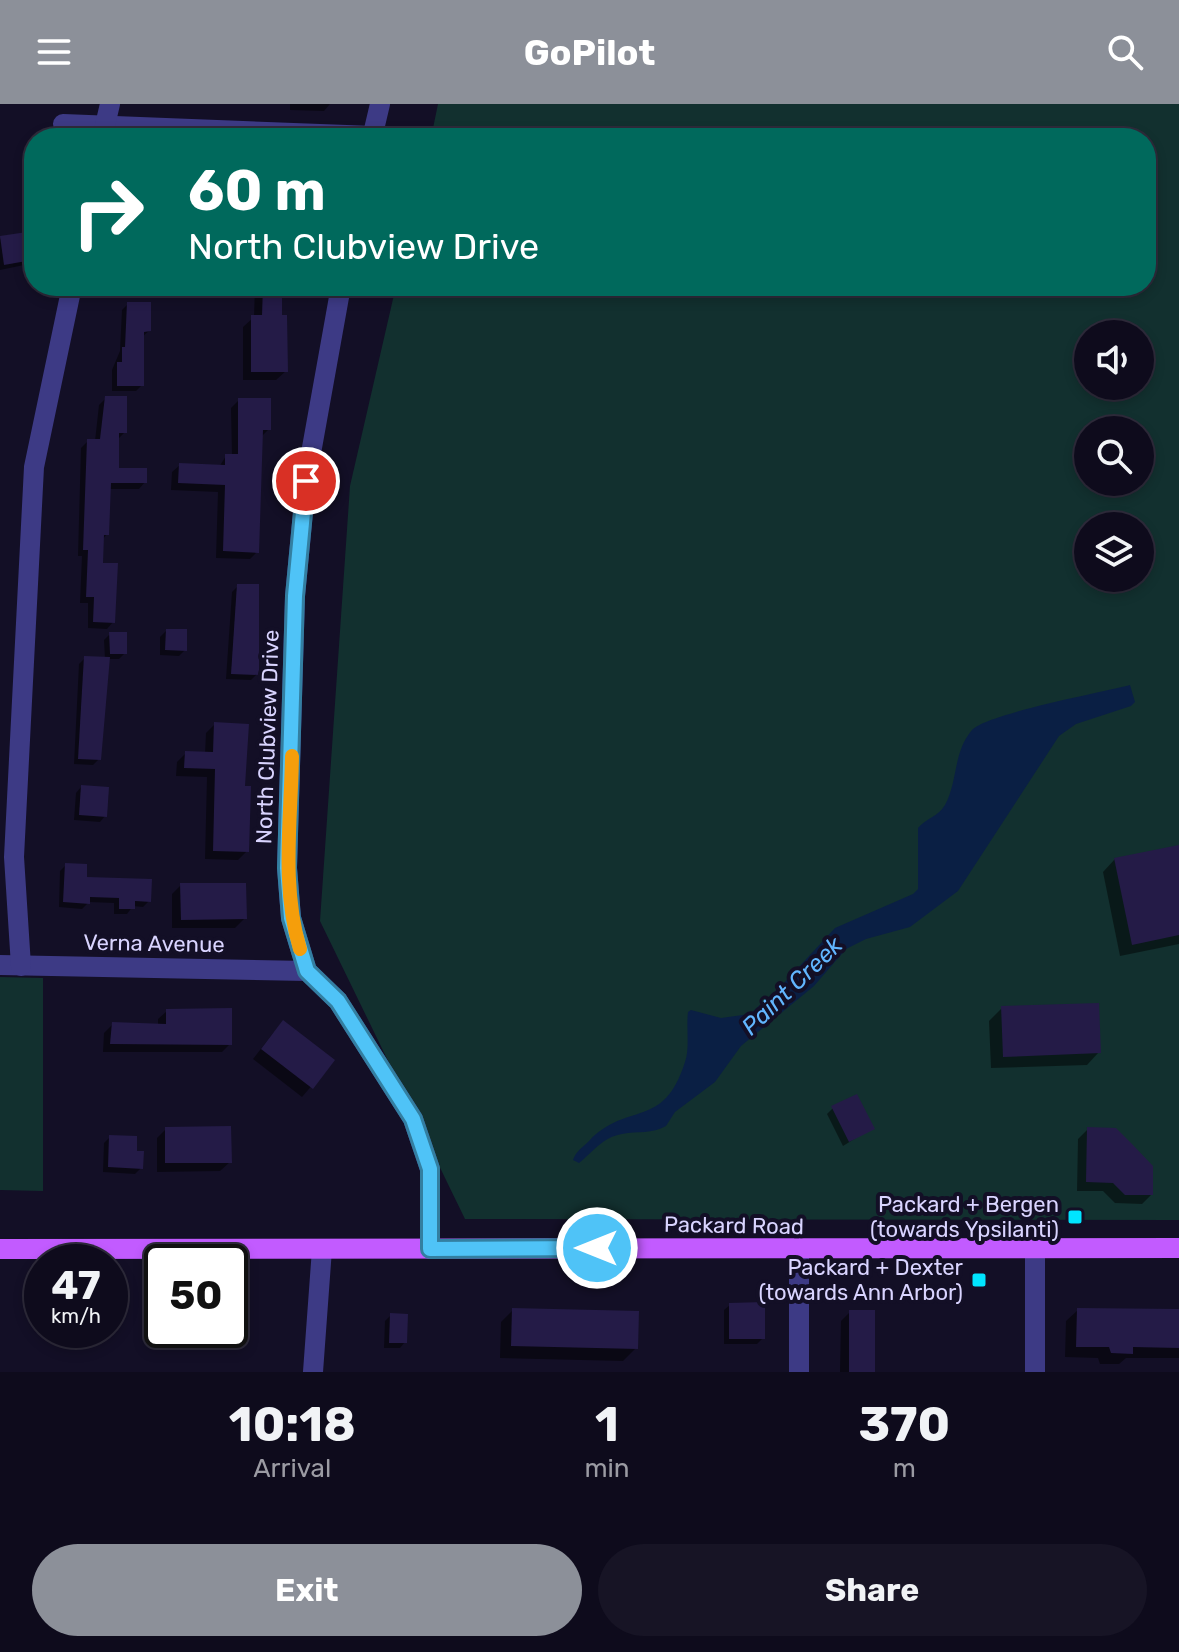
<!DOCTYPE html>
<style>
body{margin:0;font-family:Rubik,sans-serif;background:#171425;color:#f1f3f6;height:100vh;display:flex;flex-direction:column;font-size:30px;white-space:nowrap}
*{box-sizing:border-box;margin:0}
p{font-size:26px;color:#9b9ba3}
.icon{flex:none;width:44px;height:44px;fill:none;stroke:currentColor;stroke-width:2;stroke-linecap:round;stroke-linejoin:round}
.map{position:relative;height:1268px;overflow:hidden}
.drawer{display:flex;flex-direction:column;background:#0e0b1c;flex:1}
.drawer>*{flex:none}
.top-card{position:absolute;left:24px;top:24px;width:1132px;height:168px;border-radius:32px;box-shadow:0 4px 12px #0003,0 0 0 2px #2e2b3b;background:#00695c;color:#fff;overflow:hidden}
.controls{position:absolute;left:1074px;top:216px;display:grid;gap:16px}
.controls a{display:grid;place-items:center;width:80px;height:80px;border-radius:50%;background:#0e0b1c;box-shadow:0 4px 12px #0003,0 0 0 2px #2e2b3b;font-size:40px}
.speed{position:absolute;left:24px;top:1140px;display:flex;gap:16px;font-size:40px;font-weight:700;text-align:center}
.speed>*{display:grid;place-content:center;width:104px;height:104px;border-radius:50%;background:#0e0b1c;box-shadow:0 4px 12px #0003,0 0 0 2px #2e2b3b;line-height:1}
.speed small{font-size:20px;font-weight:400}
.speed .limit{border:4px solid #111;border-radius:12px;background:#fff;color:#111}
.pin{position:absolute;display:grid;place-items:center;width:68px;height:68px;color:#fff;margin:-34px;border:4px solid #fff;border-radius:50%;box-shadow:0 2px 8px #0007}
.me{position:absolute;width:88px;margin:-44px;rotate:270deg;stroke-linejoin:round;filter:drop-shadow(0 0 6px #0008)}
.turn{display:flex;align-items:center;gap:28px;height:168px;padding:0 32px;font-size:36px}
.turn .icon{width:104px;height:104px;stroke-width:2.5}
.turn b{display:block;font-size:56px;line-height:68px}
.eta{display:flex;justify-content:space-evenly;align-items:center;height:136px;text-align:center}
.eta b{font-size:48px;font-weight:700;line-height:56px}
.primary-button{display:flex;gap:16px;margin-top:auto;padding:16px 32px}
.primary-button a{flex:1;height:92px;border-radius:48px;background:#8c9099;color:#fff;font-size:32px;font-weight:700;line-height:92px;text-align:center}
.primary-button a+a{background:#171425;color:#f1f3f6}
header{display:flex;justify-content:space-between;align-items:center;height:104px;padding:0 32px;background:#8c9099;color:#fff;font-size:36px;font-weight:700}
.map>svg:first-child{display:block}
</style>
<header><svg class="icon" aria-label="menu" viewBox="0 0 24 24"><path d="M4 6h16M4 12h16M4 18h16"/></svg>GoPilot<svg class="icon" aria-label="search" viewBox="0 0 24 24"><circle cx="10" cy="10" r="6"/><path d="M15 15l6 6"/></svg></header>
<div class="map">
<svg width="1179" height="1268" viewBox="0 0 1179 1268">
<rect width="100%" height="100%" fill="#130f26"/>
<g fill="#12302f" fill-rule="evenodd">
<path d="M438,0H1179V1116L465,1115L320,817L350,382L396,182H1146V34H431ZM1088,230H1140V282H1088ZM1088,326H1140V378H1088ZM1088,422H1140V474H1088Z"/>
<path d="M0,873L43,874V1087L0,1086Z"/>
</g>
<path fill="#0a1f44" d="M1130,581L1135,598L1131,602L1076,620L1059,632L958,787L910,823L866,835L846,845L814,882L741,942L715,978L675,1008L666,1022C652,1030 638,1027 622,1030C603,1033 593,1048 579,1059L573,1056C576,1047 582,1044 589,1037C628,996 663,1027 685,958C690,944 686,924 688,908L691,906L721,914L750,910L782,881L835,824L913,790L918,785V724C926,714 938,713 945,701C958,677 953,648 972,626C986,610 1103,588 1130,581Z"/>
<g fill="#0007">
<path d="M290,0H330L324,7L290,6Z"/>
<path d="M25,130L30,155L24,161L0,166V135Z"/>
<path d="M134,182H165V184L155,193L134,192Z"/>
<path d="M255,182H297L293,186H280L286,267L276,276H243V223L254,213Z"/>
<path d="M128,200L149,227L143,232L142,281L136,287H112V266L120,247L122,206Z"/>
<path d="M106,294L125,328L118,335L117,366L145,378L139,385H109L107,430L102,436L100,461L113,518L107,525L88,524V499H80L82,452H78L81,344L88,337H95L99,301Z"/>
<path d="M239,296L269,325L261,333L257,448L250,455L216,454L218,388L171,386L172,368L180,361L219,363L226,352H232L231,304Z"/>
<path d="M238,482L257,570L251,576L226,575L232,488Z"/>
<path d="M166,527L185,546L179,552L160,551V533Z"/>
<path d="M110,530L125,549L119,555H108L99,655L93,661L74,660L79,560L85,554L105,555L104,536Z"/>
<path d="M215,620L243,684L247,747L238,756L205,755L207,673L176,672L177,658L186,649L205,650L206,629Z"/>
<path d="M81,683L105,712L100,718L74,716L76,689Z"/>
<path d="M1179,742V840L1120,852L1103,768L1115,755Z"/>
<path d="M66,761L85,775L149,797L143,803L133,802L127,810H114V799L89,798L82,805L59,803L60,767Z"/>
<path d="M181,781L245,814L235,824H172V790Z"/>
<path d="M1002,904L1099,948L1087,961L991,964L989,917Z"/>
<path d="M167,907L230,940L222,948H103L104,929L112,921L158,922V915Z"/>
<path d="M274,928L333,957L302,993L253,955Z"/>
<path d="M833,1004L872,1024L843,1042L827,1010Z"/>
<path d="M166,1025L230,1058L220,1067L157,1068V1034Z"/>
<path d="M1088,1025L1151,1091L1142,1100L1115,1099L1103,1087H1077L1078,1035Z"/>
<path d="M110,1033L135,1049L141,1064L135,1070L103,1068L104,1039Z"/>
<path d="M730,1201L763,1234L757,1240H724V1206Z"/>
<path d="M513,1206L636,1244L623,1257L500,1254L501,1218Z"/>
<path d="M1078,1206L1179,1207V1254H1126L1119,1260H1100L1098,1254L1065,1253L1066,1217Z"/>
<path d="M850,1208L873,1268H840L841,1217Z"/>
<path d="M391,1211L405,1238L400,1244H384L385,1217Z"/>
</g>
<g fill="#241b47">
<path d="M27,128L32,156L4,161L0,132Z"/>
<path d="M263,182H282V211H287L288,268H251V211H262Z"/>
<path d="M127,198H151V227L144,228V282H117V258H122V243H125Z"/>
<path d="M105,292H127V329H119V364H147V379H111L109,431H104L103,459H118L115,519L93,518L94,493H86L88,446H83L87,335H100Z"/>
<path d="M238,294H271V326H263L259,449L223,447L225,381L178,379L179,359L225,361V350H238Z"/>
<path d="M237,480H259V571L231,570Z"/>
<path d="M166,525H187V547L165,546Z"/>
<path d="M109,528H127V550H110Z"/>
<path d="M84,552L110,553L101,656L78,655Z"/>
<path d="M214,618L249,620L245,682H251L249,748L213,747L215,665L184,664L185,647L213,648Z"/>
<path d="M81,681L109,683L107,713L79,711Z"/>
<path d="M1179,741V831L1132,841L1114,754Z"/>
<path d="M65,759L87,760V773L152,775L151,798L135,797V805H119V794L90,793V800L63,798Z"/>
<path d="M180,779H246L247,815L181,816Z"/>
<path d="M1099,899L1101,949L1003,953L1001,902Z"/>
<path d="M232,904V941L110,940L112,918L166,920V905Z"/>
<path d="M283,916L335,956L313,985L261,945Z"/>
<path d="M857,990L875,1025L849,1038L831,1002Z"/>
<path d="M231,1022L232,1059H165V1023Z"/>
<path d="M1087,1023L1116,1024L1132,1040L1153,1062V1091H1125L1113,1079L1086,1078Z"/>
<path d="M109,1031L137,1032V1047H144L143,1065L108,1063Z"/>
<path d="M765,1198V1235H729V1199Z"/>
<path d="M512,1204L639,1207L638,1245L511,1242Z"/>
<path d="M1077,1204L1179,1205V1244L1133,1243V1250L1111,1249L1109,1243H1076Z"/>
<rect x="849" y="1206" width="26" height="62"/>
<path d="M390,1209L408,1210L407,1239H389Z"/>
</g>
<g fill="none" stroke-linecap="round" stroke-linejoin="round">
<g stroke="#3d3a85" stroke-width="20">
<path d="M63,20L373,32"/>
<path d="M102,34L110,0"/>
<path d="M372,34L380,0"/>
<path d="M341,182L306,377L295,492L287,764L291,814L307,867L338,897L413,1015L430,1065V1145"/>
<path d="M0,861L307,867"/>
<path d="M21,862L14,753L34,363L72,182"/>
<path d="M1035,1145V1268"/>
<path d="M313,1268L322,1145"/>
<path d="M799,1268V1146"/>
</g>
<path stroke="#c25bff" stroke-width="20" d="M0,1145L1179,1144"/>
</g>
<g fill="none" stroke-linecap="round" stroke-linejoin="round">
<defs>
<path id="route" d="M306,377L295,492L287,764L291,814L307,867L338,897L413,1015L430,1065V1145L597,1144"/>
</defs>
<use href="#route" stroke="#337fa1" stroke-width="20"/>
<use href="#route" stroke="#4fc3f7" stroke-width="14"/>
<path stroke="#f59e0b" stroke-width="14" d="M292,652C291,717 281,782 300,845"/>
</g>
<g fill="#00e5ff" stroke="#130f26" stroke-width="3">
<rect x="1067" y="1105" width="16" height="16" rx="4"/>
<rect x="971" y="1168" width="16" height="16" rx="4"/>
</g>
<g text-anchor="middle" stroke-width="8" stroke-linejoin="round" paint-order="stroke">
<g font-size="22" fill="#d9d4ff" stroke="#130f26">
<text transform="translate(267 633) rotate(-88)" y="8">North Clubview Drive</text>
<text transform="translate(154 839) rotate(1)" y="8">Verna Avenue</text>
<text transform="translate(734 1121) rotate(1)" y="8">Packard Road</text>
</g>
<g font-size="22" fill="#d9d4ff" stroke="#130f26" text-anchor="end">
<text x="1059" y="1108">Packard + Bergen<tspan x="1059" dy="25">(towards Ypsilanti)</tspan></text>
<text x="963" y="1171">Packard + Dexter<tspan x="963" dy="25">(towards Ann Arbor)</tspan></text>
</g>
<g font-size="24" font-style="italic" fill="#62b6ff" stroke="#130f26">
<text transform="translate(792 882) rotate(-44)" y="8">Paint Creek</text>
</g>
</g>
</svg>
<div class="controls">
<a><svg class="icon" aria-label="sound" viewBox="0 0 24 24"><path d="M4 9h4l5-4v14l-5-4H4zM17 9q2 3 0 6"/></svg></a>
<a><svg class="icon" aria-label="search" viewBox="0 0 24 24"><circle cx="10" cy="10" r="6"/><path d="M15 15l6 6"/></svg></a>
<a><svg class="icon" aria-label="layers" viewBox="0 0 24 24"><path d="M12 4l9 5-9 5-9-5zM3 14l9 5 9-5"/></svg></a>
</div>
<div class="speed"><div>47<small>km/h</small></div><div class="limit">50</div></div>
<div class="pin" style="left:306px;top:377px;background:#d93025"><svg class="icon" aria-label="arrive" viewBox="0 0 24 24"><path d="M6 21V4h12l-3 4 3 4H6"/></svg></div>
<svg class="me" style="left:597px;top:1144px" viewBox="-20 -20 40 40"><circle r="17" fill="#4fc3f7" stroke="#fff" stroke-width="3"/><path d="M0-11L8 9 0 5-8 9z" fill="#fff"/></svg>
<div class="top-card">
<div class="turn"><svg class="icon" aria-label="right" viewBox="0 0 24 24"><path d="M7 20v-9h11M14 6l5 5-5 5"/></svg><div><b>60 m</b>North Clubview Drive</div></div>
</div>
</div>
<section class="drawer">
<div class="eta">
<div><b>10:18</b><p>Arrival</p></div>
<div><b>1</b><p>min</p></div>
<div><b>370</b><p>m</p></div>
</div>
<div class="primary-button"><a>Exit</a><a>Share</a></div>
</section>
